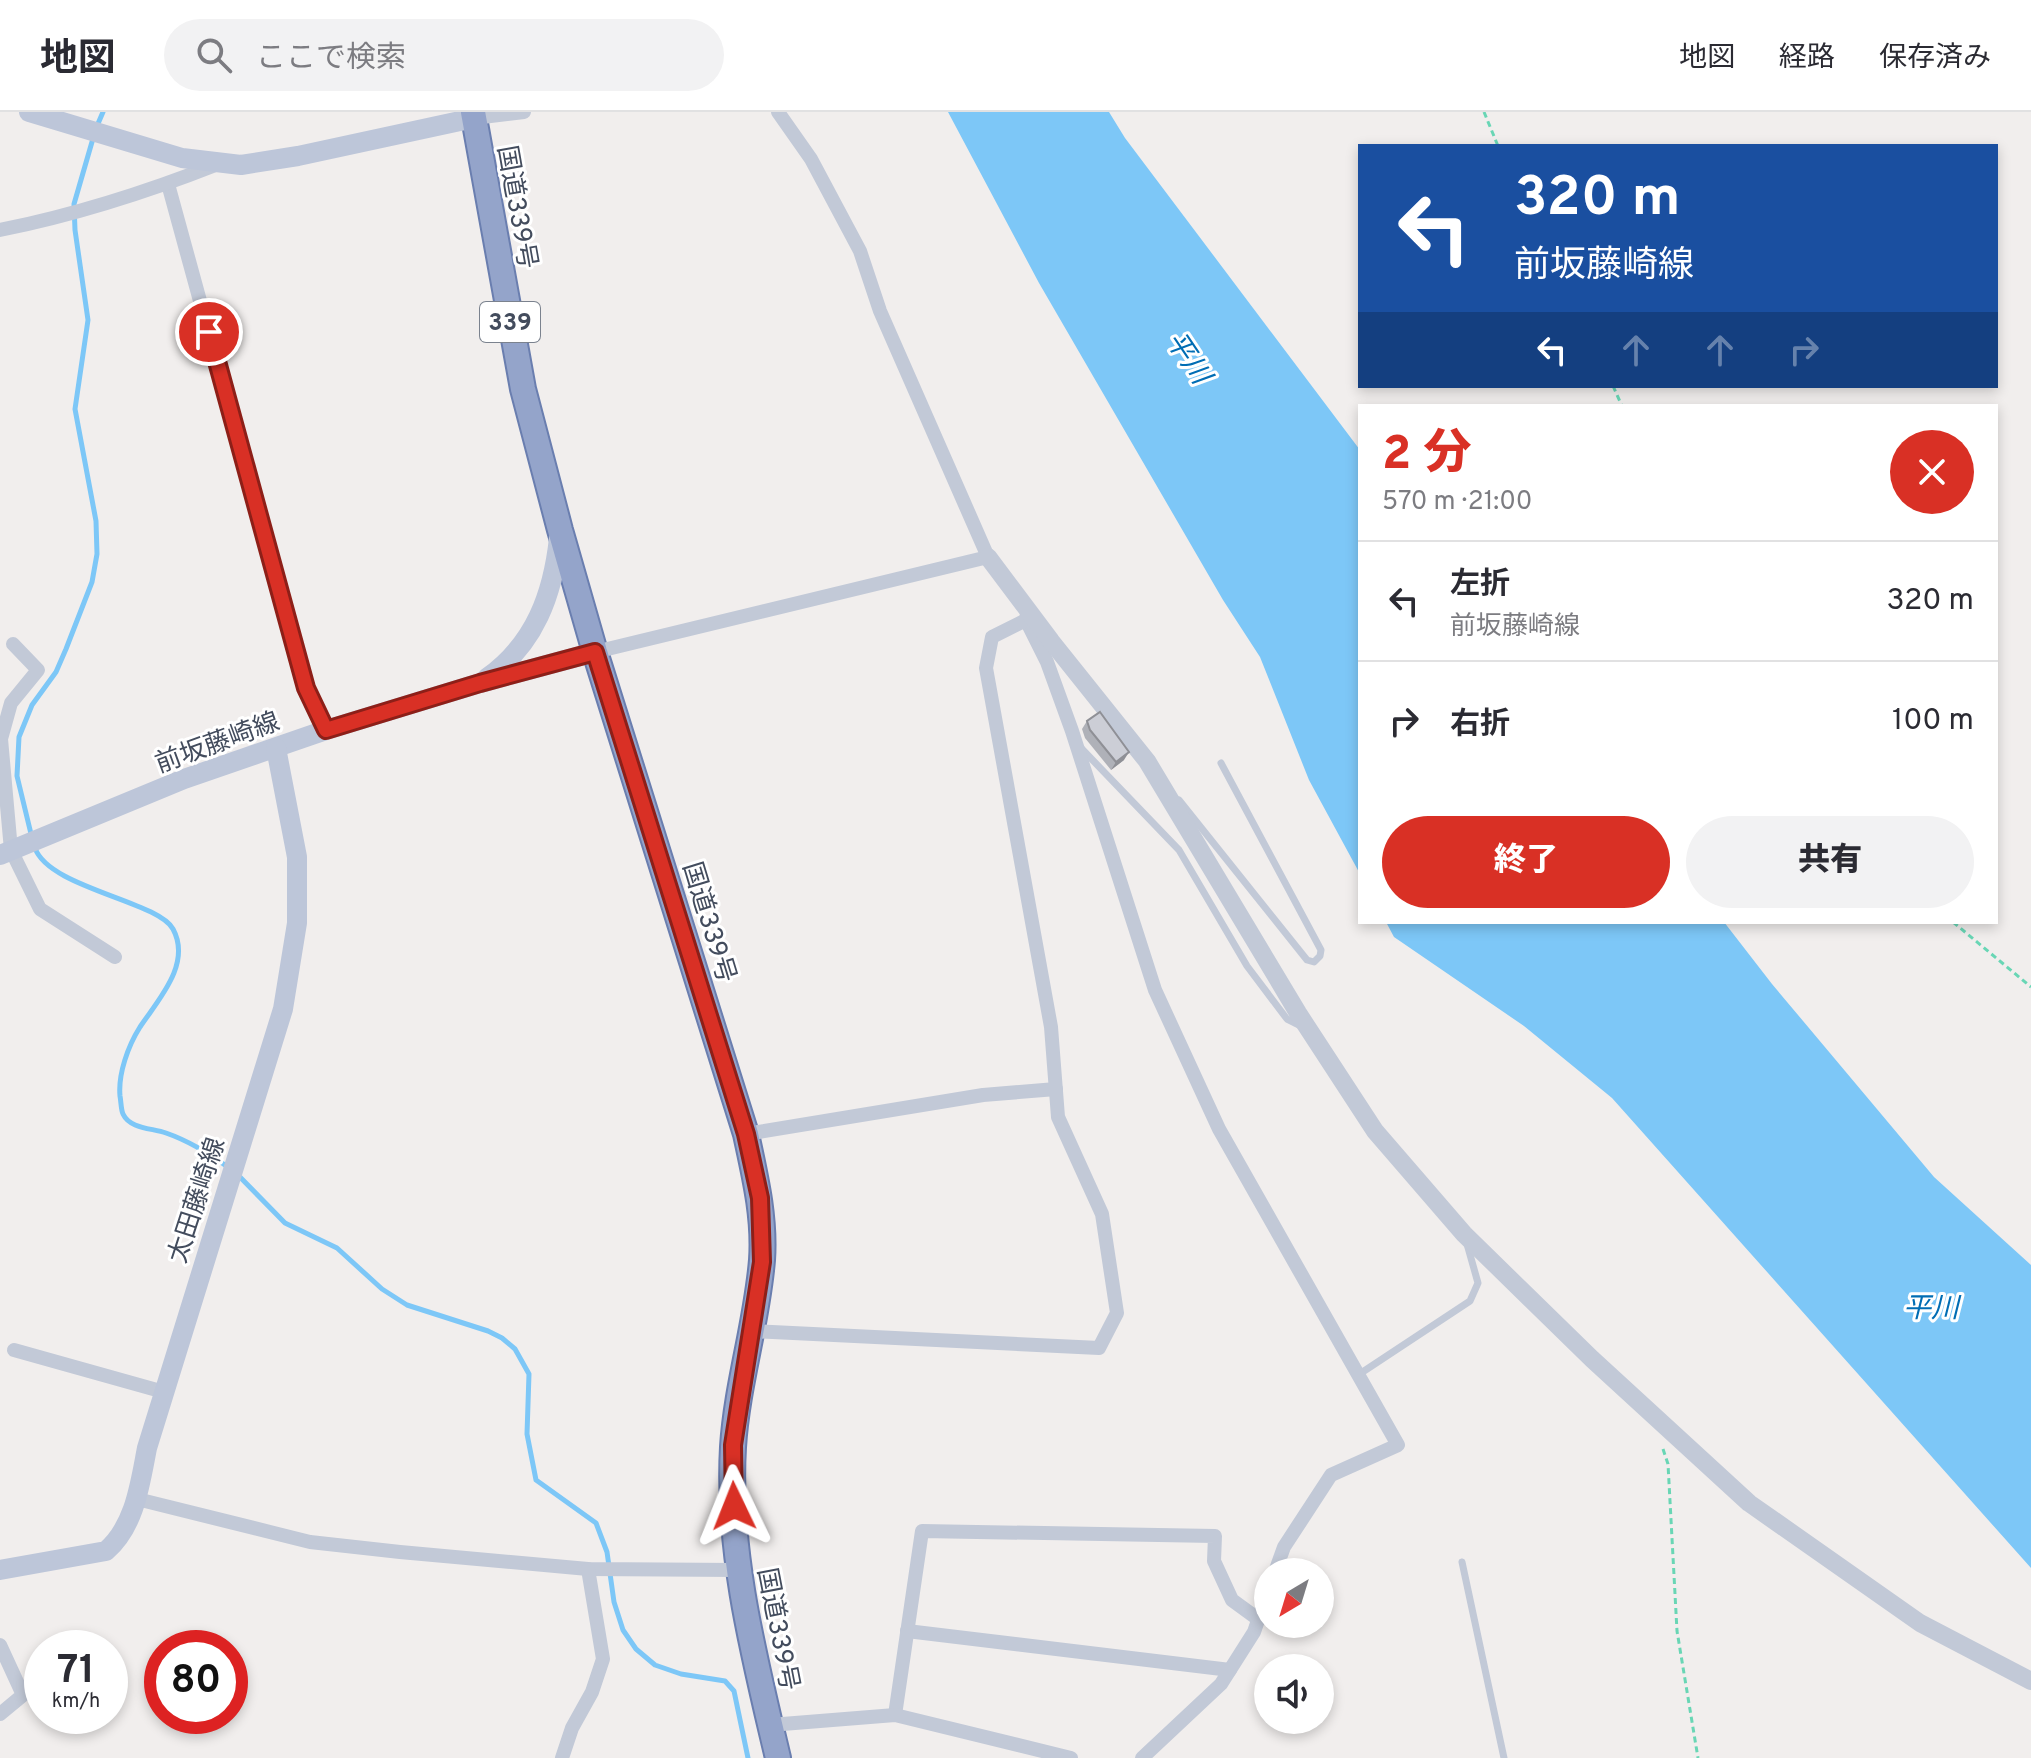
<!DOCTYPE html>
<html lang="ja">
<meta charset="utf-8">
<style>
body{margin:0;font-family:Overpass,"Noto Sans JP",sans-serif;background:#f2f2f3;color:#2b2b33;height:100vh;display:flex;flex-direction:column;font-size:30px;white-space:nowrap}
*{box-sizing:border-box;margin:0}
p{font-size:26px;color:#7c7c81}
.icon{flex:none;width:44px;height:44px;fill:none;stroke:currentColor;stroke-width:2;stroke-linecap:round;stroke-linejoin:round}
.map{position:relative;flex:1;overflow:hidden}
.drawer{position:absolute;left:1358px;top:292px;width:640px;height:520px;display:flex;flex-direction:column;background:#fff;border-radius:0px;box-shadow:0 4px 12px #0003}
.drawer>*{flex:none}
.hud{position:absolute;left:1358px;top:32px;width:640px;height:244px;border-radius:0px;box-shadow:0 4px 12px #0003;background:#1a4fa0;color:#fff;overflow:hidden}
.needle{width:52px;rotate:218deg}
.buttons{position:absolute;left:1254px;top:1446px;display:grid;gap:16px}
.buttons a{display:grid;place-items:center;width:80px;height:80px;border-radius:50%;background:#fff;box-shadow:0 4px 12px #0003;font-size:40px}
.speed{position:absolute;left:24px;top:1518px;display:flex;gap:16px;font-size:40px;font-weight:700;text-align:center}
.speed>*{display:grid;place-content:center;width:104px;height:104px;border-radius:50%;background:#fff;box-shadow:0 4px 12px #0003;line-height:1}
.speed small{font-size:20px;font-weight:400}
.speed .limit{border:12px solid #d22;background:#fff;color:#111}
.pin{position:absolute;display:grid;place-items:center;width:68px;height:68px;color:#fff;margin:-34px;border:4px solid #fff;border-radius:50%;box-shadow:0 2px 8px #0007}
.me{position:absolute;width:88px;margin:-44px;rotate:358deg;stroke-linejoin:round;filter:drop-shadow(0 0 6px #0008)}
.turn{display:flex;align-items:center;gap:28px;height:168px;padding:0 24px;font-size:36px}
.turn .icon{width:104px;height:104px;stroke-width:2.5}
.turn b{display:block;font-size:56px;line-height:68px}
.lanes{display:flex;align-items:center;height:76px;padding:0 24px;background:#0003;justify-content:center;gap:40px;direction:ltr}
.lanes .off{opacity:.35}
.round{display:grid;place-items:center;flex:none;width:84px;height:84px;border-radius:42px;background:#f2f2f3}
.head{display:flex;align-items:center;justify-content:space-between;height:136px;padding:0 24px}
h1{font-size:48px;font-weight:800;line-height:60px;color:#d93025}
.action{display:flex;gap:16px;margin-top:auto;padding:16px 24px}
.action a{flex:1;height:92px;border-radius:48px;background:#d93025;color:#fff;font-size:32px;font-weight:800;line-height:92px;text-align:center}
.action a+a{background:#f2f2f3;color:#2b2b33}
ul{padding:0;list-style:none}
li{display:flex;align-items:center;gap:24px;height:120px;padding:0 24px;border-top:2px solid #e1e1e2}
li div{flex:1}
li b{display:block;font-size:30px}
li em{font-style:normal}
header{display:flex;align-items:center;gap:48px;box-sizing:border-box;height:112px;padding:0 40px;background:#fff;border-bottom:2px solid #e1e1e2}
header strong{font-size:38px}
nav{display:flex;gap:44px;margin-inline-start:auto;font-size:28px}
.search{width:560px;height:72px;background:#f2f2f3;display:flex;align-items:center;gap:20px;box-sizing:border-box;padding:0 28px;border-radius:44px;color:#7c7c81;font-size:30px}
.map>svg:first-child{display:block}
</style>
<header>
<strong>地図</strong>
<div class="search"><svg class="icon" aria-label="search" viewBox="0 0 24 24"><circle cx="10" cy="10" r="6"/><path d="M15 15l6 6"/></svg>ここで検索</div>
<nav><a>地図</a><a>経路</a><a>保存済み</a></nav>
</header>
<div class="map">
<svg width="2031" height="1646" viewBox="0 0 2031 1646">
<rect width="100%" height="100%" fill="#f1eeed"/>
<g fill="#7dc7f7">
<path d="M948,0H1109L1125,26L1360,338V762L1309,668L1260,545L1223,488L1039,171Z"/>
<path d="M1386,810H1724L1772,872L1934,1065L2031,1153V1456L1612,986L1524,914L1394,825Z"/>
</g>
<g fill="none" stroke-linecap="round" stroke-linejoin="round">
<g stroke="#7dc7f7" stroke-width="5">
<path d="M97,14L103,0"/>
<path d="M32,726L17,664L19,625L32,593L56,560L66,537L92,470L97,442L96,409L75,297L88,208L75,118L74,92L94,23"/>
<path d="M35,736C49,776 158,789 173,817C192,852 158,888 140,915C128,934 118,962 120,984C121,989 121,998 123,1002C130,1017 152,1016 166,1021C189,1029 210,1042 229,1056"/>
<path d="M237,1062L285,1111L337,1136L382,1177L407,1193L488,1219L502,1226L515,1237L529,1262L527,1322L536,1368L596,1411L607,1440L614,1490L623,1518L636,1537L655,1553L681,1562L725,1569L734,1579L748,1646"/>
</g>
<defs>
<path id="trunk" d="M473,0L523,277L560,418L595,540L746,1022C755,1064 765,1105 762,1148C757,1211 737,1272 733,1335C727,1440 754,1544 778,1646"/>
</defs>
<use href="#trunk" stroke="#6a7eaf" stroke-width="28"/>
<g stroke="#69d6b5" stroke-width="3" stroke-dasharray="6 4" stroke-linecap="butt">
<path d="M1484,0L1498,34"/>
<path d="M1613,274L1622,294"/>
<path d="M1953,810L2031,875"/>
<path d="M1663,1337L1668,1352L1677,1519L1698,1646"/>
</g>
<g stroke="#c2c9d7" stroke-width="7">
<path d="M1081,636L1179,738L1247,854L1287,907L1299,913"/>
<path d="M1179,688L1307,848L1314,850L1320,844L1321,838L1221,651"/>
<path d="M1358,1263L1470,1189L1478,1171L1467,1132"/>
<path d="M1462,1450L1504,1646"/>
</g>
<g stroke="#c2c9d7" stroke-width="14">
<path d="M474,6L524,0"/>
<path d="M168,72L306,576L326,618"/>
<path d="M0,118C75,103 147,80 218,52"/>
<path d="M1027,502L1026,508L1047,550L1072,619L1155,878L1219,1017L1398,1333L1331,1363L1284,1435L1275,1460"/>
<path d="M13,532L38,558L11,591L1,627L11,738L40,797L115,845"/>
<path d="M595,540L988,445L880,199L860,139L811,47L778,0"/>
<path d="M746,1022L983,983L1056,977"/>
<path d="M750,1219L1099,1236L1117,1201L1102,1102L1058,1005L1051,915L986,556L992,525L1026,508"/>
<path d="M14,1238L164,1280"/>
<path d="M137,1387L310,1430L400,1440L588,1457L737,1458"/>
<path d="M907,1519L1230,1558"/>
<path d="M0,1533L23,1583L0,1602"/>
<path d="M895,1603L922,1419L1215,1424L1214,1449L1232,1488L1258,1507"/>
<path d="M770,1613L895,1603L1071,1646"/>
<path d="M562,1646L572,1616L592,1580L603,1547L588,1457"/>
<path d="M1142,1646L1221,1572L1254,1520L1268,1479"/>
</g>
<path stroke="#c2c9d7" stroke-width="18" d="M988,445L1051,529L1147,649L1298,901L1375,1019L1464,1122L1592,1247L1749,1391L1920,1511L2031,1569"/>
<g stroke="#bdc6d9" stroke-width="20">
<path d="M29,0L182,46L241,53L298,44L474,6"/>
<path d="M487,566C535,532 553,482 559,426"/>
<path d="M0,743L184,667L326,618L480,571L595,540"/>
<path d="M0,1458L106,1439C135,1414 140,1372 147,1336L283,897L297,811V745L276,636"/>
</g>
<use href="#trunk" stroke="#94a4ca" stroke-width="24"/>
</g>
<path fill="#afb1b8" d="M1087,609L1124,648L1111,658L1085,626L1082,617Z"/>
<path fill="#8f9096" d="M1129,640L1124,648L1111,658L1116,650Z"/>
<g fill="#ccced6" stroke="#8f9096" stroke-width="2">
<path d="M1100,600L1129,640L1116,650L1090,618L1087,609Z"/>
<path d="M110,1551L112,1552L111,1556L118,1557L114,1578L110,1577Z"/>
</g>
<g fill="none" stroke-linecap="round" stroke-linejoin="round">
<defs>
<path id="route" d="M209,220L306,576L326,618L480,571L595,540L746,1022L760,1086L762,1150L733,1333L734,1394"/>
</defs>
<use href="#route" stroke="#8d1f18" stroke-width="20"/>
<use href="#route" stroke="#d93025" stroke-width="14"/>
</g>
<g text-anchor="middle" stroke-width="6" stroke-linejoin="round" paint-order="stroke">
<rect fill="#fff" stroke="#7b828e" stroke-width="2" x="480" y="190" width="60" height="40" rx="6"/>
<g font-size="24" font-weight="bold" fill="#434c5d">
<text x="510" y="218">339</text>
</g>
<g font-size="26" fill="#434c5d" stroke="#fff">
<text transform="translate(518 95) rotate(80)" y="9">国道339号</text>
<text transform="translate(217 630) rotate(-20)" y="9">前坂藤崎線</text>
<text transform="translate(710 810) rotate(73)" y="9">国道339号</text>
<text transform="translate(196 1088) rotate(-72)" y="9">太田藤崎線</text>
<text transform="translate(779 1517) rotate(79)" y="9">国道339号</text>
</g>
<g font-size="28" font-style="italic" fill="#006db4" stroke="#fff">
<text transform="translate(1189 245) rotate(56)" y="10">平川</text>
<text x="1931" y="1205">平川</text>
</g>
</g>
</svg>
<div class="buttons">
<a><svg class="needle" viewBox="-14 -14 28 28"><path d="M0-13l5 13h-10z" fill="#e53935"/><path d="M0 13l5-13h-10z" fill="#7c7c81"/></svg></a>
<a><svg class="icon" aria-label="sound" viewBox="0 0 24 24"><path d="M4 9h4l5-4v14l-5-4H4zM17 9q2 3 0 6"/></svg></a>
</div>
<div class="speed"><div>71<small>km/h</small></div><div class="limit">80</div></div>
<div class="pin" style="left:209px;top:220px;background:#d93025"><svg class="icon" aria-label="arrive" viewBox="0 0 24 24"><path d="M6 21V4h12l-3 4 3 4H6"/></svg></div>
<svg class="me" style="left:734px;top:1394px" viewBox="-20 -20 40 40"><path d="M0-17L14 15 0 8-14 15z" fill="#d93025" stroke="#fff" stroke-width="4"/></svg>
<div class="hud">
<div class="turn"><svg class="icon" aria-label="left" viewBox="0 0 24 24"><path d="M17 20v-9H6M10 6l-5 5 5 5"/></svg><div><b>320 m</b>前坂藤崎線</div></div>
<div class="lanes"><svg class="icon" aria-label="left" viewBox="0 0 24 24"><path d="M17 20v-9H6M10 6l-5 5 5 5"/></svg><svg class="icon off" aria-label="ahead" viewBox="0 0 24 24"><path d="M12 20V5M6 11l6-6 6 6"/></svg><svg class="icon off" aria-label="ahead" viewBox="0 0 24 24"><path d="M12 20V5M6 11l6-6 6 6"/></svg><svg class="icon off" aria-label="right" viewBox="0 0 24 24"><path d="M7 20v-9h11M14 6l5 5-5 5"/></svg></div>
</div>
<section class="drawer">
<div class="head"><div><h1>2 分</h1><p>570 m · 21:00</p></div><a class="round" style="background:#d93025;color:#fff"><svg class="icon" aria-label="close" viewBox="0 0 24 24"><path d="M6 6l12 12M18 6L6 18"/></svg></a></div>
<ul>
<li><svg class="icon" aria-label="left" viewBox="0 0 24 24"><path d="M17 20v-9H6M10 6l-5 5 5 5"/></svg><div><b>左折</b><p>前坂藤崎線</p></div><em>320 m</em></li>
<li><svg class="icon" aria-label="right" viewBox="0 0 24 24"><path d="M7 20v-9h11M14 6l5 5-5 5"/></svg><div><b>右折</b></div><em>100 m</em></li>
</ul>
<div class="action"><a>終了</a><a>共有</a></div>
</section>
</div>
